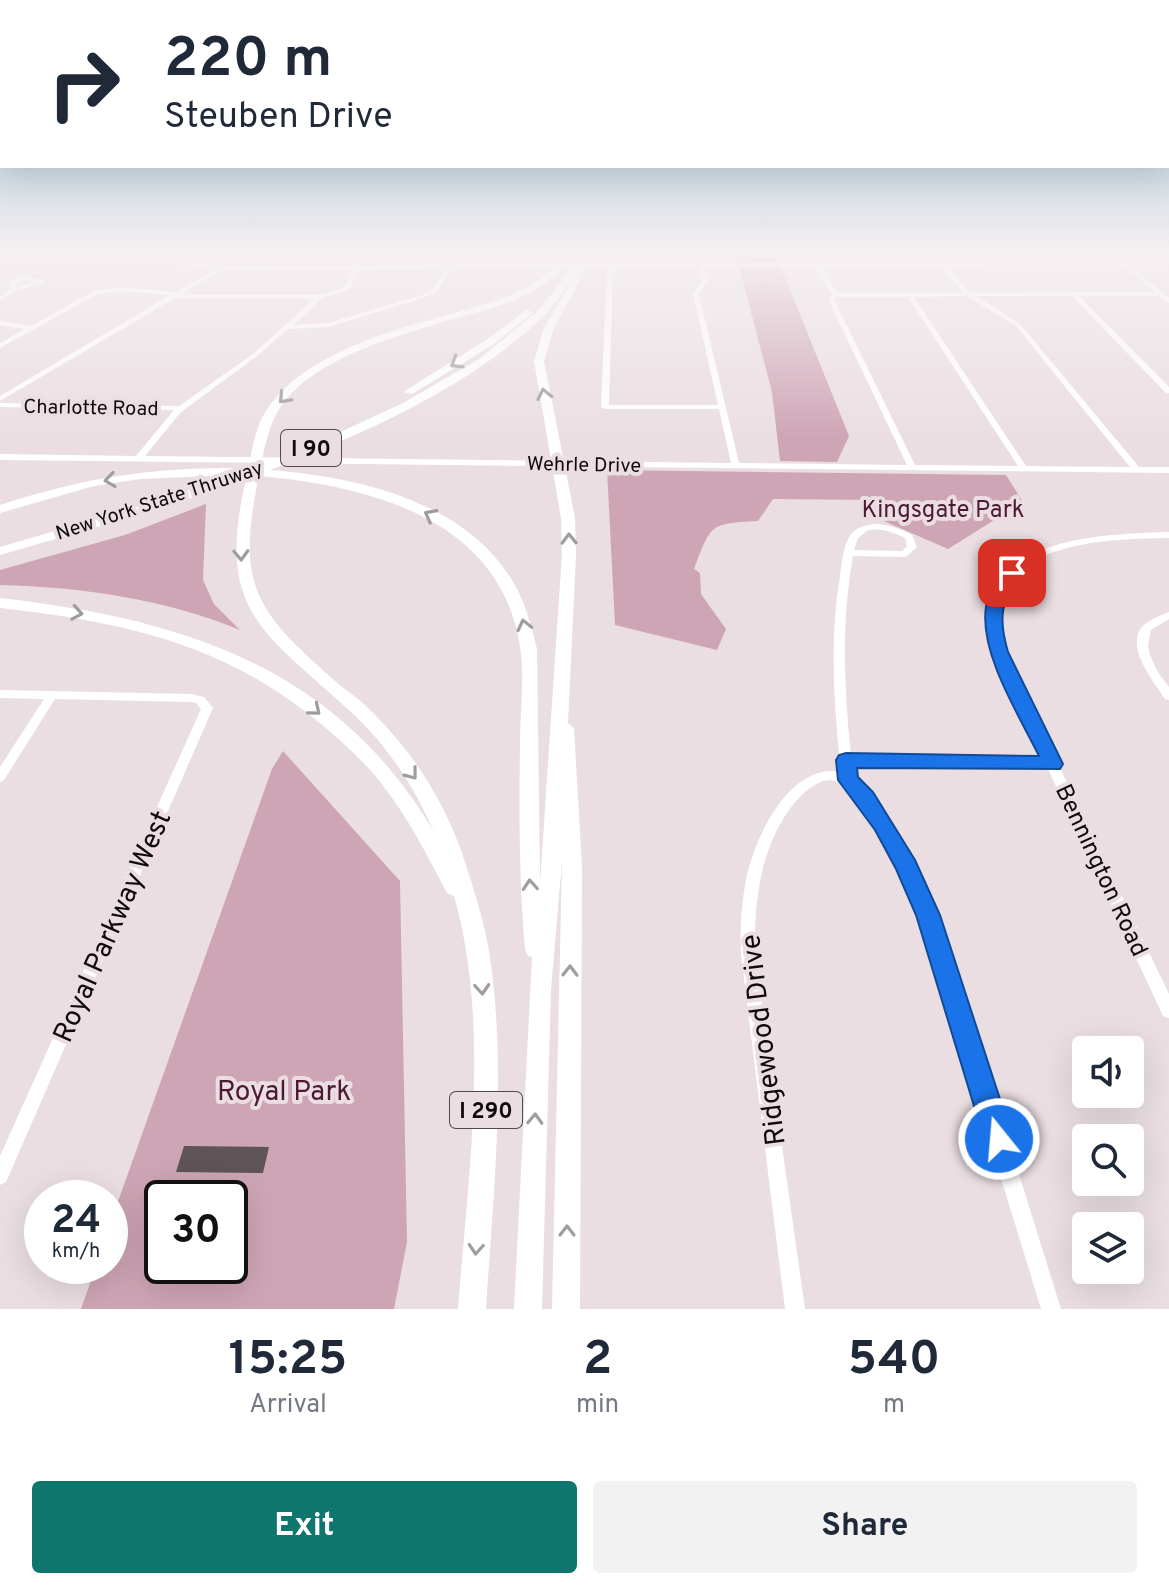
<!DOCTYPE html>
<style>
body{margin:0;font-family:Overpass,sans-serif;background:#f2f2f3;color:#1f2937;height:100vh;display:flex;flex-direction:column;font-size:30px;white-space:nowrap}
*{box-sizing:border-box;margin:0}
p{font-size:26px;color:#747a83}
.icon{flex:none;width:44px;height:44px;fill:none;stroke:currentColor;stroke-width:2;stroke-linecap:round;stroke-linejoin:round}
.map{position:relative;height:1309px;overflow:hidden}
.sheet{display:flex;flex-direction:column;background:#fff;flex:1}
.sheet>*{flex:none}
.hud{position:absolute;left:0px;top:0px;width:1170px;height:168px;box-shadow:0 8px 32px #0002;background:#fff;color:#1f2937;overflow:hidden}
.tools{position:absolute;left:1072px;top:1036px;display:grid;gap:16px}
.tools a{display:grid;place-items:center;width:72px;height:72px;border-radius:8px;background:#fff;box-shadow:0 8px 32px #0002;font-size:40px}
.speed{position:absolute;left:24px;top:1180px;display:flex;gap:16px;font-size:40px;font-weight:700;text-align:center}
.speed>*{display:grid;place-content:center;width:104px;height:104px;border-radius:50%;background:#fff;box-shadow:0 8px 32px #0002;line-height:1}
.speed small{font-size:20px;font-weight:400}
.speed .limit{border:4px solid #111;border-radius:12px;background:#fff;color:#111}
.pin{position:absolute;display:grid;place-items:center;width:68px;height:68px;color:#fff;margin:-34px;border-radius:16px;box-shadow:0 4px 12px #0006}
.me{position:absolute;width:88px;margin:-44px;rotate:343deg;stroke-linejoin:round;filter:drop-shadow(0 0 6px #0008)}
.turn{display:flex;align-items:center;gap:28px;height:168px;padding:0 32px;font-size:36px}
.turn .icon{width:104px;height:104px;stroke-width:2.5}
.turn b{display:block;font-size:56px;line-height:68px}
.eta{display:flex;justify-content:space-evenly;align-items:center;height:136px;text-align:center}
.eta b{font-size:48px;font-weight:700;line-height:56px}
.button{display:flex;gap:16px;margin-top:auto;padding:16px 32px}
.button a{flex:1;height:92px;border-radius:8px;background:#0f766e;color:#fff;font-size:32px;font-weight:700;line-height:92px;text-align:center}
.button a+a{background:#f2f2f3;color:#1f2937}
.map>svg:first-child{display:block}
</style>
<div class="map">
<svg width="1169" height="1309" viewBox="0 0 1169 1309">
<rect width="100%" height="100%" fill="#eadee2"/>
<g fill="#cea5b5" fill-rule="evenodd">
<path d="M736,255H776L849,436L837,462L780,461L772,392Z"/>
<path d="M607,470L1006,475L1023,502L948,549L879,519L871,500L773,499L758,521C709,524 712,523 694,569L700,573L701,594L726,629L717,650L615,625Z"/>
<path d="M206,504L203,580L214,604L240,630C166,599 80,587 0,585V570L125,535Z"/>
<path d="M283,751L400,881L407,1242L394,1309H81L96,1266H110V1224L272,769ZM162,1198H230V1266H162Z"/>
</g>
<path fill="#5f5458" d="M184,1146L269,1147L263,1173L176,1172Z"/>
<g fill="none" stroke-linecap="round" stroke-linejoin="round">
<g fill="#fff" fill-rule="evenodd">
<path d="M108,255H128L220,266L238,255H246L228,266L939,262L933,255H939L945,262L1169,261V265H1130L1169,298V303L1159,296H1079L1169,387V393H1166L1072,296H976L1020,324L1139,467H1169V473L0,460V454L136,456L174,410L0,407V403L179,406L253,354L314,299L175,298L0,401V396L170,295L119,291L96,295L0,348V343L25,329L0,325V321L31,326L94,291L119,287L176,292L215,269ZM1123,265L1155,292L970,293L948,266ZM942,266L963,293H837L823,267ZM699,267L702,281L693,294L718,405H609L613,268ZM705,267H817L832,295L828,299L907,465L739,463L699,294L708,281ZM607,268L601,407L605,409H719L731,463L145,456L180,413L257,356L288,329L328,327L426,297L437,291L451,269ZM354,269L345,287L320,295L181,294L222,270ZM360,269H445L433,289L422,295L328,323L293,325L322,298L350,289ZM967,296L1016,326L1130,467L1026,466L914,297ZM837,297H908L1018,466L915,465L834,299Z"/>
<path d="M23,276L47,281L14,292L0,301V296L9,290L10,281ZM23,280L36,282L15,288V283Z"/>
<path d="M873,524C887,524 900,528 912,535L917,547L907,556L904,557L853,556C841,623 844,688 851,756L1044,759C1032,735 1021,711 1010,687C1005,676 998,665 994,653C988,636 987,617 992,599C1008,535 1116,534 1169,532V538C1115,539 1001,540 998,615C998,627 1002,641 1004,652L1169,994V1018L1163,1016L1048,769L853,765L854,778L873,798L902,846L936,919L962,991L1061,1309H1041C1020,1239 998,1170 977,1100C950,1006 927,912 877,827C868,811 857,788 838,782C819,774 800,796 789,810C759,853 754,904 755,955L805,1309H785L741,955C740,930 741,905 746,880C754,839 789,762 841,772C834,707 829,641 840,576C842,562 843,545 851,534C857,527 864,526 873,524ZM868,530C882,528 893,532 905,538L907,546L902,551L854,550L858,538Z"/>
<path d="M1169,612V619L1151,630L1148,646L1150,655L1157,671L1169,687V700L1165,699C1154,682 1126,649 1141,628C1146,621 1161,615 1169,612Z"/>
<path d="M0,690L191,694L204,697L213,708L6,1182L0,1185V1156L201,709L196,703L191,702L55,699L4,780L0,782V767L44,699L0,698Z"/>
</g>
<g fill="#fff" fill-rule="evenodd">
<path d="M506,255H514L511,267L507,270L503,267Z"/>
<path d="M564,255H572C543,296 509,303 464,316C408,333 321,354 284,402C270,420 266,442 261,464L319,442L403,403L479,359L540,309L581,255H590L581,267L583,269L580,280L554,328L544,361L575,518L576,554L568,723L574,728L582,867L580,1309H552L562,861L551,990L542,1309H514L532,957L528,956L525,949C519,879 519,813 520,743C520,712 525,677 520,646C500,518 369,486 259,476C236,584 254,610 334,680C345,690 357,697 367,707C409,747 443,798 462,853C473,887 485,923 490,958C507,1072 493,1195 486,1309H458C468,1175 491,1026 454,896L447,893C427,855 408,817 381,783C364,761 342,742 321,724C224,643 123,622 0,608V598C182,619 336,666 434,832C415,788 388,746 352,713C263,630 215,614 246,479L153,511L0,555V547L144,505L233,475L140,479L94,486L0,513V505C89,476 155,467 248,468C252,452 254,435 261,420C294,354 399,328 465,310C503,299 539,289 564,255ZM572,280L544,328L534,361L561,518L562,554L540,883L537,649C531,625 525,601 512,580C463,500 356,477 270,470C367,432 469,388 546,314C555,304 563,291 572,280Z"/>
<path d="M607,255H615L613,269L606,267Z"/>
<path d="M526,310L534,312L494,344L412,394L403,392L486,340Z"/>
</g>
</g>
<defs><path id="oneway-chevron" d="M-2-3.5L2.5 0L-2 3.5" fill="none" stroke-width="1.6" stroke-linecap="round" stroke-linejoin="round" transform="scale(2)"/></defs>
<g stroke="#9f9d9e">
<use href="#oneway-chevron" transform="translate(456 363) rotate(148)"/>
<use href="#oneway-chevron" transform="translate(544 394) rotate(-102)"/>
<use href="#oneway-chevron" transform="translate(284 398) rotate(133)"/>
<use href="#oneway-chevron" transform="translate(110 480) rotate(172)"/>
<use href="#oneway-chevron" transform="translate(430 515) rotate(-152)"/>
<use href="#oneway-chevron" transform="translate(569 539) rotate(-91)"/>
<use href="#oneway-chevron" transform="translate(241 555) rotate(88)"/>
<use href="#oneway-chevron" transform="translate(77 613) rotate(10)"/>
<use href="#oneway-chevron" transform="translate(524 625) rotate(-103)"/>
<use href="#oneway-chevron" transform="translate(315 710) rotate(40)"/>
<use href="#oneway-chevron" transform="translate(412 774) rotate(52)"/>
<use href="#oneway-chevron" transform="translate(530 885) rotate(-94)"/>
<use href="#oneway-chevron" transform="translate(570 971) rotate(-89)"/>
<use href="#oneway-chevron" transform="translate(482 989) rotate(86)"/>
<use href="#oneway-chevron" transform="translate(535 1119) rotate(-88)"/>
<use href="#oneway-chevron" transform="translate(567 1231) rotate(-90)"/>
<use href="#oneway-chevron" transform="translate(476 1249) rotate(94)"/>
</g>
<linearGradient id="sky" x2="0" y2="1"><stop stop-color="#88b4c7"/><stop offset="0.58" stop-color="#f6f0f2"/><stop offset="1" stop-color="#f6f0f2" stop-opacity="0"/></linearGradient>
<rect width="1169" height="439" fill="url(#sky)"/>
<path fill="#1a73e8" stroke="#114b97" stroke-width="2" d="M1012,568L1020,573C1001,602 998,618 1008,652L1063,764L1060,769L857,768L858,777L873,792L915,860L940,915L1013,1139L1009,1149L999,1153L988,1149L984,1139L916,915L896,869L875,830L838,780L836,760L839,755L846,753L1039,756C1019,715 979,653 986,607C988,592 998,581 1006,569Z"/>
<g text-anchor="middle" stroke-width="8" stroke-linejoin="round" paint-order="stroke">
<g font-size="20" fill="#0f0b0c" stroke="#eadee2">
<text transform="translate(91 407) rotate(1)" y="7">Charlotte Road</text>
<text transform="translate(584 464) rotate(1)" y="7">Wehrle Drive</text>
<text transform="translate(159 500) rotate(-18)" y="7">New York State Thruway</text>
</g>
<g fill="#eadee2" stroke="#514a4c" stroke-width="2">
<rect x="281" y="430" width="60" height="36" rx="6"/>
<rect x="450" y="1092" width="72" height="36" rx="6"/>
</g>
<g font-size="22" font-weight="bold" fill="#0f0b0c">
<text x="311" y="456">I 90</text>
<text x="486" y="1118">I 290</text>
</g>
<g font-size="24" fill="#4d1933" stroke="#eadee2">
<text x="943" y="517">Kingsgate Park</text>
</g>
<g font-size="24" fill="#0f0b0c" stroke="#eadee2">
<text transform="translate(1102 870) rotate(65)" y="8">Bennington Road</text>
</g>
<g font-size="28" fill="#0f0b0c" stroke="#eadee2">
<text transform="translate(111 926) rotate(-66)" y="10">Royal Parkway West</text>
<text transform="translate(762 1040) rotate(-97)" y="10">Ridgewood Drive</text>
</g>
<g font-size="28" fill="#4d1933" stroke="#eadee2">
<text x="284" y="1100">Royal Park</text>
</g>
</g>
</svg>
<div class="tools">
<a><svg class="icon" aria-label="sound" viewBox="0 0 24 24"><path d="M4 9h4l5-4v14l-5-4H4zM17 9q2 3 0 6"/></svg></a>
<a><svg class="icon" aria-label="search" viewBox="0 0 24 24"><circle cx="10" cy="10" r="6"/><path d="M15 15l6 6"/></svg></a>
<a><svg class="icon" aria-label="layers" viewBox="0 0 24 24"><path d="M12 4l9 5-9 5-9-5zM3 14l9 5 9-5"/></svg></a>
</div>
<div class="speed"><div>24<small>km/h</small></div><div class="limit">30</div></div>
<div class="pin" style="left:1012px;top:573px;background:#d93025"><svg class="icon" aria-label="arrive" viewBox="0 0 24 24"><path d="M6 21V4h12l-3 4 3 4H6"/></svg></div>
<svg class="me" style="left:999px;top:1139px" viewBox="-20 -20 40 40"><circle r="17" fill="#1a73e8" stroke="#fff" stroke-width="3"/><path d="M0-11L8 9 0 5-8 9z" fill="#fff"/></svg>
<div class="hud">
<div class="turn"><svg class="icon" aria-label="right" viewBox="0 0 24 24"><path d="M7 20v-9h11M14 6l5 5-5 5"/></svg><div><b>220 m</b>Steuben Drive</div></div>
</div>
</div>
<section class="sheet">
<div class="eta">
<div><b>15:25</b><p>Arrival</p></div>
<div><b>2</b><p>min</p></div>
<div><b>540</b><p>m</p></div>
</div>
<div class="button"><a>Exit</a><a>Share</a></div>
</section>
